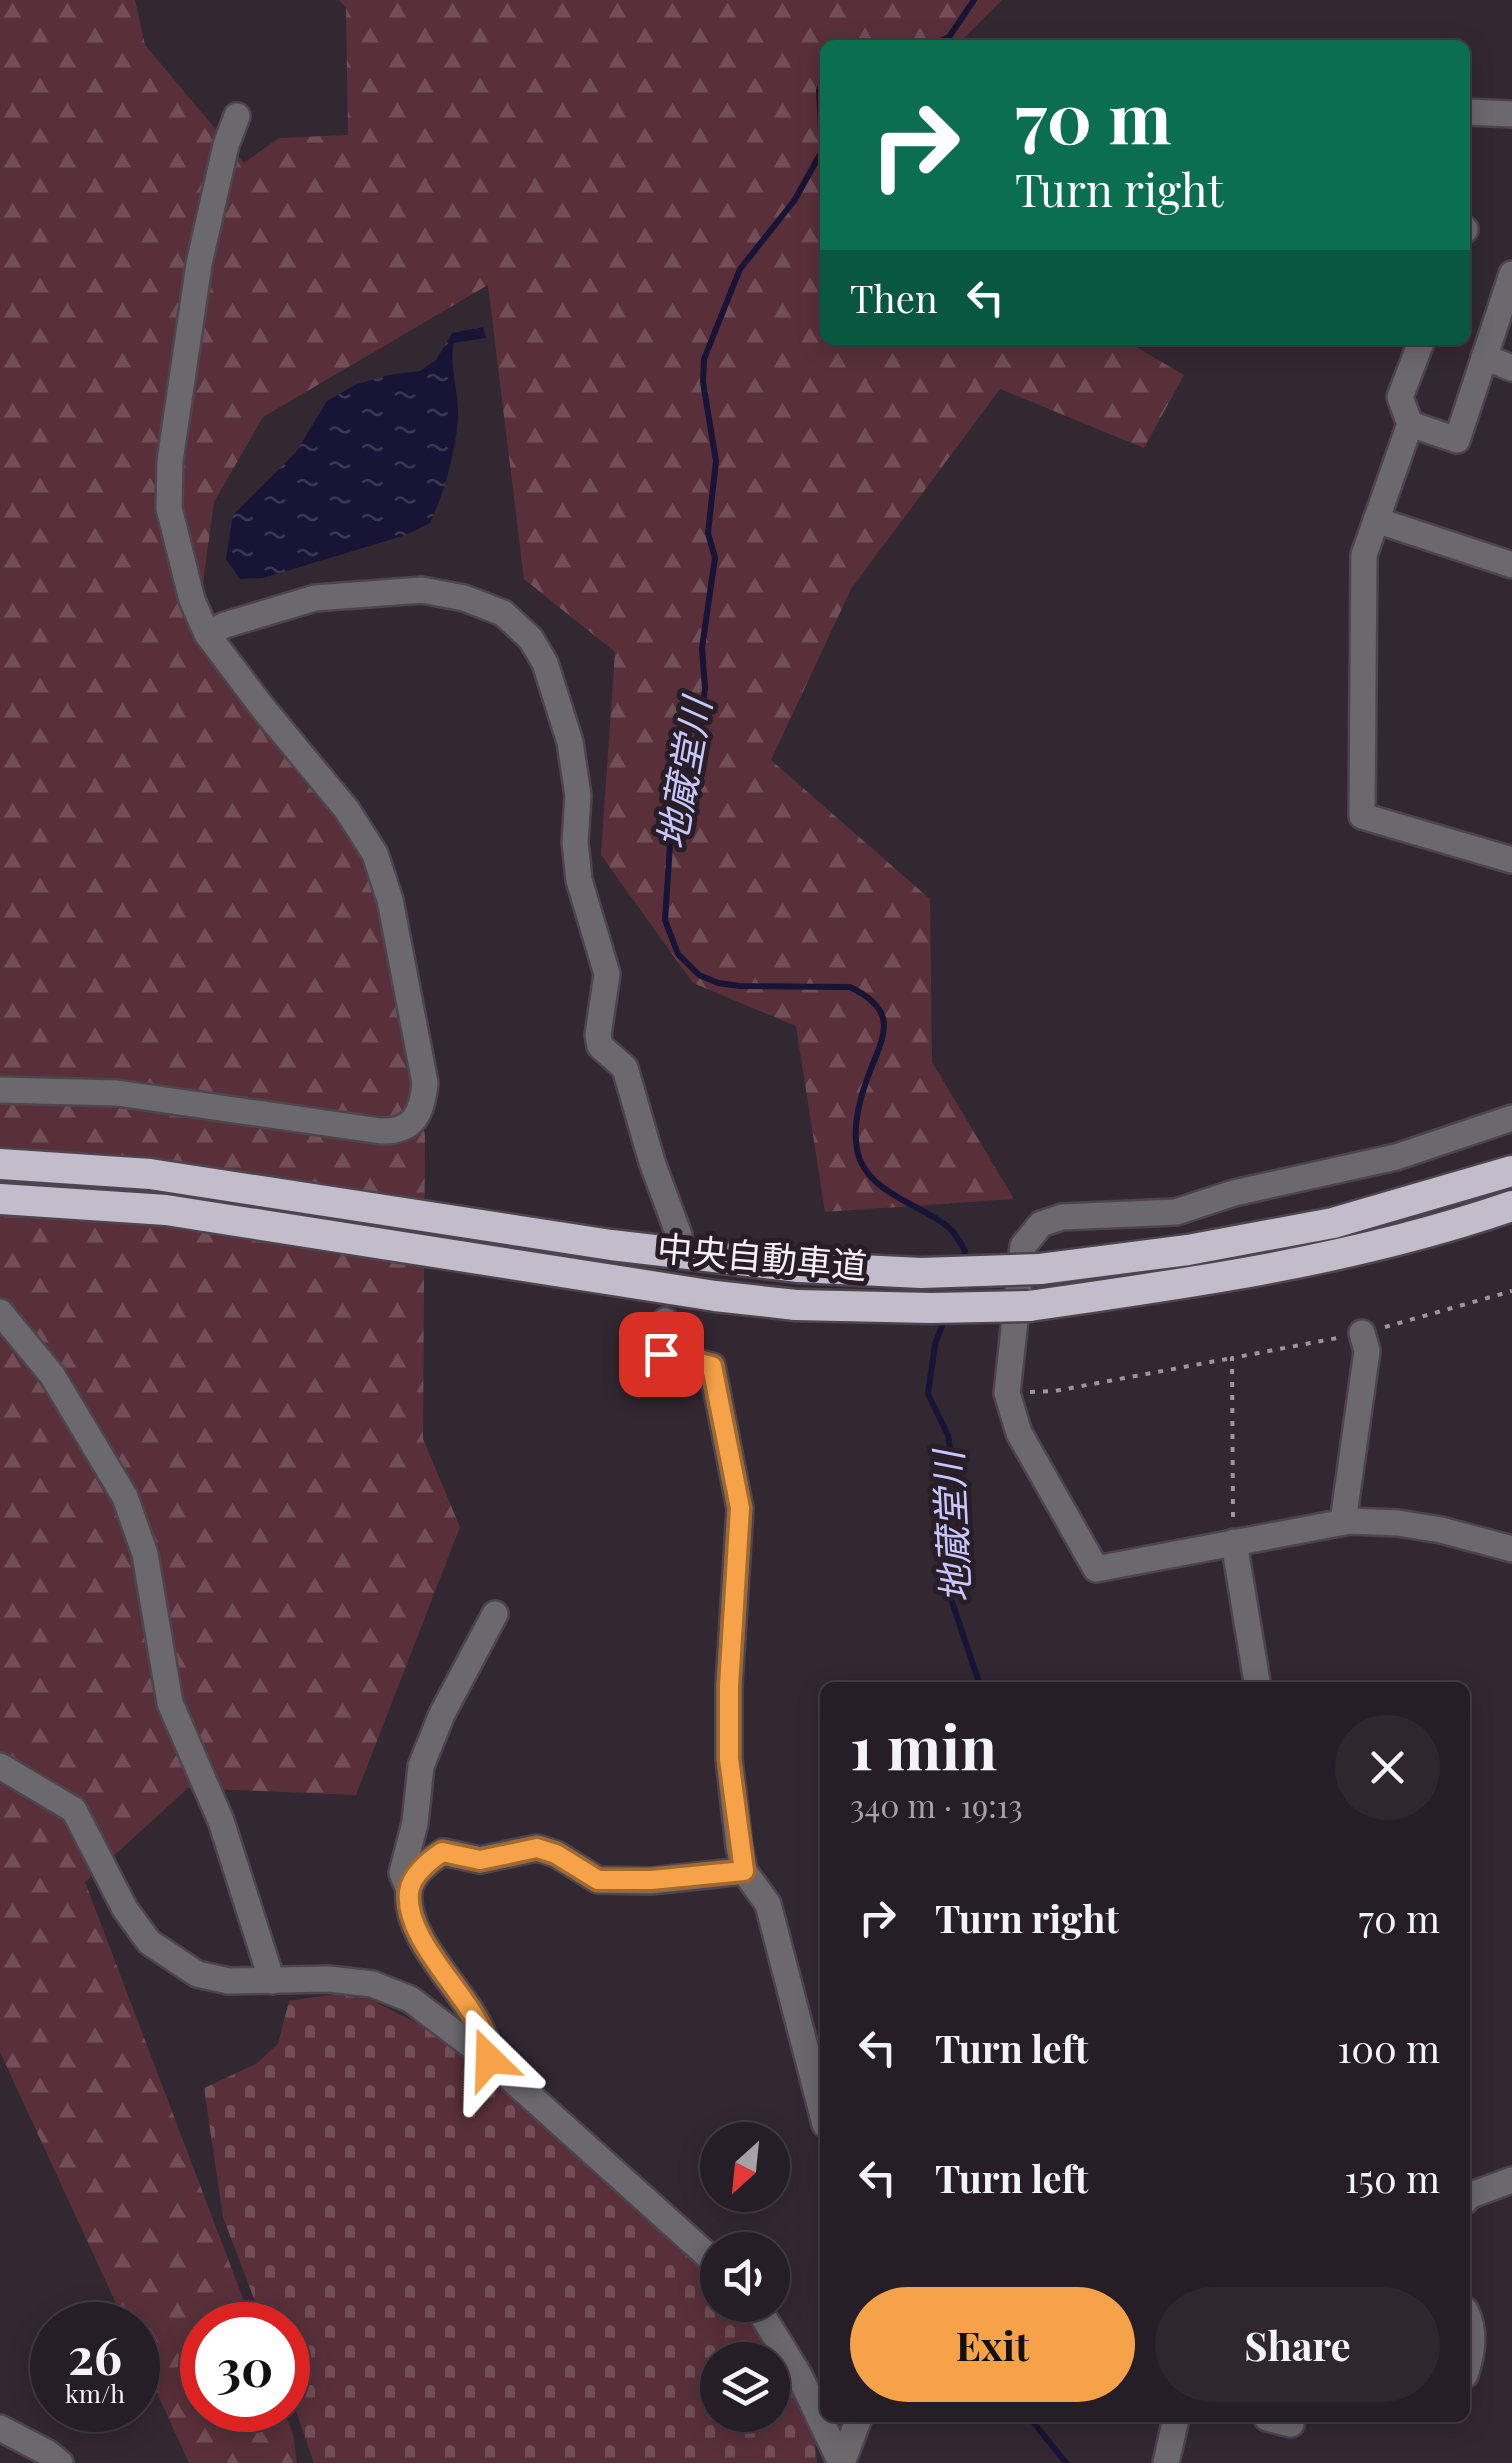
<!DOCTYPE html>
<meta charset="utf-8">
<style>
body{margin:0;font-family:"Playfair Display","Noto Sans JP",serif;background:#2e272e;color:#f1f3f6;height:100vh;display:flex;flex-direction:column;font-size:38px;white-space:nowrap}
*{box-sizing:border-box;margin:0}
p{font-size:32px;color:#a4a2a7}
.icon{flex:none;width:55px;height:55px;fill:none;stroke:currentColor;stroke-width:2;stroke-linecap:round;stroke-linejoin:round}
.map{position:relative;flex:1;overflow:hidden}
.panel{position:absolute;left:820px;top:1682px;width:650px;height:740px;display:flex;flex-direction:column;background:#261e26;border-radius:15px;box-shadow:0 5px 25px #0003,0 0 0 2px #423c43}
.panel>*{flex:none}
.hud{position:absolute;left:820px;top:40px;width:650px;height:305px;border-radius:15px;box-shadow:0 5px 25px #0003,0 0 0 2px #423c43;background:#0b6e4f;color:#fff;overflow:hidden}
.needle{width:65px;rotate:207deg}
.controls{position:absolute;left:700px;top:2122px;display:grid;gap:20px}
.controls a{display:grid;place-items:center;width:90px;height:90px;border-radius:50%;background:#261e26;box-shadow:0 5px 25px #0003,0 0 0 2px #423c43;font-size:50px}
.speed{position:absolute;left:30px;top:2302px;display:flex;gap:20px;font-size:50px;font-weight:700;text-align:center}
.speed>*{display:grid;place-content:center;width:130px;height:130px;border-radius:50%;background:#261e26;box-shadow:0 5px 25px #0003,0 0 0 2px #423c43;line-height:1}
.speed small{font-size:25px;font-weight:400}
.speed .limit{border:15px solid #d22;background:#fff;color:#111}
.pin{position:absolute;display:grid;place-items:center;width:85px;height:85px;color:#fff;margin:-42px;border-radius:20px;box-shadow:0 5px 15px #0006}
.me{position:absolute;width:110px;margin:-55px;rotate:338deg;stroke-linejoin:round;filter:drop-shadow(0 0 8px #0008)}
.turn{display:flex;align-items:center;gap:35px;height:210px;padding:0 30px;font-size:45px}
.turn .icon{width:130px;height:130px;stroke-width:2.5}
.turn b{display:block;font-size:70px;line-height:85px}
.then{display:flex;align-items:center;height:95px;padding:0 30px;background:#0003;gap:20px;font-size:38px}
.round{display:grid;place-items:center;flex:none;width:105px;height:105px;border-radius:52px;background:#2e272e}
.headline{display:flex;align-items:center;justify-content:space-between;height:170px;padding:0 30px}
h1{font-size:60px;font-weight:700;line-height:75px}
.action{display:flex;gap:20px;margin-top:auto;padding:20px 30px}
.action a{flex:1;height:115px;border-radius:60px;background:#f6a248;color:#111;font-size:40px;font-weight:700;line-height:115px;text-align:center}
.action a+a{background:#2e272e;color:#f1f3f6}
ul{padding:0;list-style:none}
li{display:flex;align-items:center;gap:30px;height:130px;padding:0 30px}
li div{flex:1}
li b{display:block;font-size:38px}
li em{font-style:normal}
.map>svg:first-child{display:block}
</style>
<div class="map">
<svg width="1512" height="2463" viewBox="0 0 1512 2463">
<defs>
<pattern id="forest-firs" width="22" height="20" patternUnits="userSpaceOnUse" patternTransform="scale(2.5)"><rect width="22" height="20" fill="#59303a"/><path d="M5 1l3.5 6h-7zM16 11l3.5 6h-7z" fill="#724e57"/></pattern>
<pattern id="cemetery-stones" width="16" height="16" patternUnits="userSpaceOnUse" patternTransform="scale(2.5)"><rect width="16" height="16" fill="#59303a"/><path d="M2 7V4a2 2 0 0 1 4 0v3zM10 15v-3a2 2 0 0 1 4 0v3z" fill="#724e57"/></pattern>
<pattern id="water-ripples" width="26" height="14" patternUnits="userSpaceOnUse" patternTransform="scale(2.5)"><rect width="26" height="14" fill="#181435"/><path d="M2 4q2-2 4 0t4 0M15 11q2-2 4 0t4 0" fill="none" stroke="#3a3753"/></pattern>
</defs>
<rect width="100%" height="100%" fill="#322832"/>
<path fill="url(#forest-firs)" d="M0,0H135L145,45L244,163L279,138L348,135L346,7L339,0H1002L957,45H825V340H1124L1184,375L1144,448L1000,389L851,589L771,760L930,899L932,1062L1014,1199L825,1212L796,1026L693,983L601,855L615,652L524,579L488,285L263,417L214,502L197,627L365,851L425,1135L423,1439L460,1527L356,1795L188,1788L85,1882L253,2325H202V2410H284L293,2434L297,2463H189L138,2351V2325H126L0,2052Z"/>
<path fill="url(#cemetery-stones)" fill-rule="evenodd" d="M337,1994L369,1999L433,2031L501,2077L677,2237L717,2285L718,2305H734L763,2340L814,2433L817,2463H314L288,2388V2325H264L223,2217L204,2088L256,2064L278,2044L289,2001ZM718,2360H772V2415H718Z"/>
<path fill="url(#water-ripples)" d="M483,327L486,338L454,343C449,363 457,386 458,407C459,441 445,492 430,523L406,535L263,578L240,579L226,559L233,515L296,452L327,401L357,384L389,375L420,371L436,360L452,333Z"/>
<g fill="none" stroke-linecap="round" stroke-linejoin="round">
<g stroke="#181435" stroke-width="6">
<path d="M932,45L949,37L974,0"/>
<path d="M825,79L819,90L822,151L794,201L740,269L704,359L703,382L716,461L708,533L715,558L702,648L705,688L701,724L671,830L665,920L678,954L699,975L718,983L740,986L850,987C904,1013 881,1039 866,1082C859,1102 853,1128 857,1149C864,1191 917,1203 947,1226C955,1232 960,1242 965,1251L963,1262"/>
<path d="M946,1316L935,1344L928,1394L948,1435L960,1512L950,1596L981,1688"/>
<path d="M1030,2418L1066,2463"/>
</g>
<defs>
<g id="minor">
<path d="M1465,112L1512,114"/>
<path d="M1465,230V229"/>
<path d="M1512,274L1457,440L1410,424L1364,555L1362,816L1512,860"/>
<path d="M1484,357L1512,368"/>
<path d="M1410,424L1400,397L1422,340"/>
<path d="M1376,520L1512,565"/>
<path d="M207,634L225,625L315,598L422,590L464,598L503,613L531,639L545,663L570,742L578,796L575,842L579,880L607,974L598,1035L600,1046L625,1068L652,1162L679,1235"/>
<path d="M0,1090L117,1093L381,1131C415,1132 422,1112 425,1083L390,900L375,854L347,810L262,707L207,634L192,600L169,508L170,461L199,264L226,145L237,116"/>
<path d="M1512,1118L1396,1157L1234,1193L1176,1212L1062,1217L1041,1224L1023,1246L1007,1393L1019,1433L1096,1569L1350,1521L1398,1523L1441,1530L1512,1549"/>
<path d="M0,1312L52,1375L125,1497L145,1554L170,1703L221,1821L272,1981"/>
<path d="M665,1321L661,1354L712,1366L740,1509L729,1685V1759L739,1847L744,1871L768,1904L825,2124"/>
<path d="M1343,1522L1367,1351L1362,1333"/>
<path d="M1234,1542L1258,1688"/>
<path d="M0,1766L74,1810L125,1909L149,1942L197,1974L229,1981L329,1979L372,1984L410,1999L489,2059L718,2265"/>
<path d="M409,1890L402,1873L415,1823L421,1766L442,1714L495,1614"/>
<path d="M489,2059C488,2052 487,2043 484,2036C468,1993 404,1940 409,1892C411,1875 429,1861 443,1852L480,1860L537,1848L556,1854L598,1880L651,1881L744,1871"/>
<path d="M1465,2201L1466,2197L1512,2180"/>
<path d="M756,2305L799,2375L841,2463"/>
<path d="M1465,2310C1476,2331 1472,2353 1465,2375"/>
<path d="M1267,2418L1291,2424"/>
<path d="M0,2428L48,2453L60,2463"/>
<path d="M842,2463L859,2418"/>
<path d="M1166,2463L1176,2418"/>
</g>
<g id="highway">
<path d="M0,1164L150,1174L611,1245L799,1267"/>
<path d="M0,1199L166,1210L715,1296L796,1305"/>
<path d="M1040,1269L1188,1250L1333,1223L1512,1171"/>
<path d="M1029,1306C1192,1283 1355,1260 1512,1206"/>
</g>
</defs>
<use href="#minor" stroke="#4e444e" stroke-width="30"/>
<use href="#highway" stroke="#4e444e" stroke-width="35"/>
<g stroke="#9d969d" stroke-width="4" stroke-dasharray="5 8" stroke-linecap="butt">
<path d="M1385,1327L1512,1291"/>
<path d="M1030,1392L1055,1391L1232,1358"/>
<path d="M1233,1517L1232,1358L1337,1338"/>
</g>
<use href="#minor" stroke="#6b686e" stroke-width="25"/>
<use href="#highway" stroke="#c3bccb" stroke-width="30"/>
<defs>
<g id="highway-bridge">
<path d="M799,1267L921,1273L1040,1269"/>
<path d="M796,1305L931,1308L1029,1306"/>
</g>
</defs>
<use href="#highway-bridge" stroke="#4e444e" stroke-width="35" stroke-linecap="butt"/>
<use href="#highway-bridge" stroke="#c3bccb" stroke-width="30"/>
</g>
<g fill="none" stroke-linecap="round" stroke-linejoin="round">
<defs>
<path id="route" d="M489,2059C488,2052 487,2043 484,2036C468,1993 404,1940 409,1892C411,1875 429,1861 442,1852L480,1860L537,1848L556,1854L598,1880H651L744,1871L729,1759V1686L740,1508L712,1366L661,1354"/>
</defs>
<use href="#route" stroke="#a0692f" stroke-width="25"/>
<use href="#route" stroke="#f6a248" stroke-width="18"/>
</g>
<g text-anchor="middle" stroke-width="10" stroke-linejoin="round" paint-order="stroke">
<g font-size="35" fill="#f7f1f7" stroke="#281e28">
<text transform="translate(762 1258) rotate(5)" y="12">中央自動車道</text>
</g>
<g font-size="38" font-style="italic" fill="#c8c7fd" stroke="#281e28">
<text transform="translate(685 774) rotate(-80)" y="13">地蔵堂川</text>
<text transform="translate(953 1527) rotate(-93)" y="13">地蔵堂川</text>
</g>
</g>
</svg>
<div class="controls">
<a><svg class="needle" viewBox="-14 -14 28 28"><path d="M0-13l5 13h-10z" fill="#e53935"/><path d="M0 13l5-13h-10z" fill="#a4a2a7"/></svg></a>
<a><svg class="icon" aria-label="sound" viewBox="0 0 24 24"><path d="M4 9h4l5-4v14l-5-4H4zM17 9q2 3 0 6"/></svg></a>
<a><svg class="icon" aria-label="layers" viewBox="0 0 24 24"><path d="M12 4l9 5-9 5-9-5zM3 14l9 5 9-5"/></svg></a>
</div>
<div class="speed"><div>26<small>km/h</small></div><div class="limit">30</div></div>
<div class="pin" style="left:661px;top:1354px;background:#d93025"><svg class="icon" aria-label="arrive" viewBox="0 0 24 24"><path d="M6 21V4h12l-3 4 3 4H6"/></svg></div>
<svg class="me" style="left:489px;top:2059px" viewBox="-20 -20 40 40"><path d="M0-17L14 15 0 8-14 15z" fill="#f6a248" stroke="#fff" stroke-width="4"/></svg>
<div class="hud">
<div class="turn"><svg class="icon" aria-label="right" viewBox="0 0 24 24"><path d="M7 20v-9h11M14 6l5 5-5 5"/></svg><div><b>70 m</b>Turn right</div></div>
<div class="then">Then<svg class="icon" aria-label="left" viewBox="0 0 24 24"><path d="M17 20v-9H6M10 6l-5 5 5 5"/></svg></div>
</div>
<section class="panel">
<div class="headline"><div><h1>1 min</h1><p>340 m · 19:13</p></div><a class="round"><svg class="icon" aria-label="close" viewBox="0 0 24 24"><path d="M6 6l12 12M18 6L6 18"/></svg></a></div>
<ul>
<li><svg class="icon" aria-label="right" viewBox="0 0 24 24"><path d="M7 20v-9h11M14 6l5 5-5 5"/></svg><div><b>Turn right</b></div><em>70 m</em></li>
<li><svg class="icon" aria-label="left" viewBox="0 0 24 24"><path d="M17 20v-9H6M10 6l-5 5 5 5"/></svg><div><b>Turn left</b></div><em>100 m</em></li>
<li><svg class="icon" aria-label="left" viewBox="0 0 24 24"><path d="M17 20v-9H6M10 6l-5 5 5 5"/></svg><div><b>Turn left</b></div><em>150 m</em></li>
</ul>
<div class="action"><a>Exit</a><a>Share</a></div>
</section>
</div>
